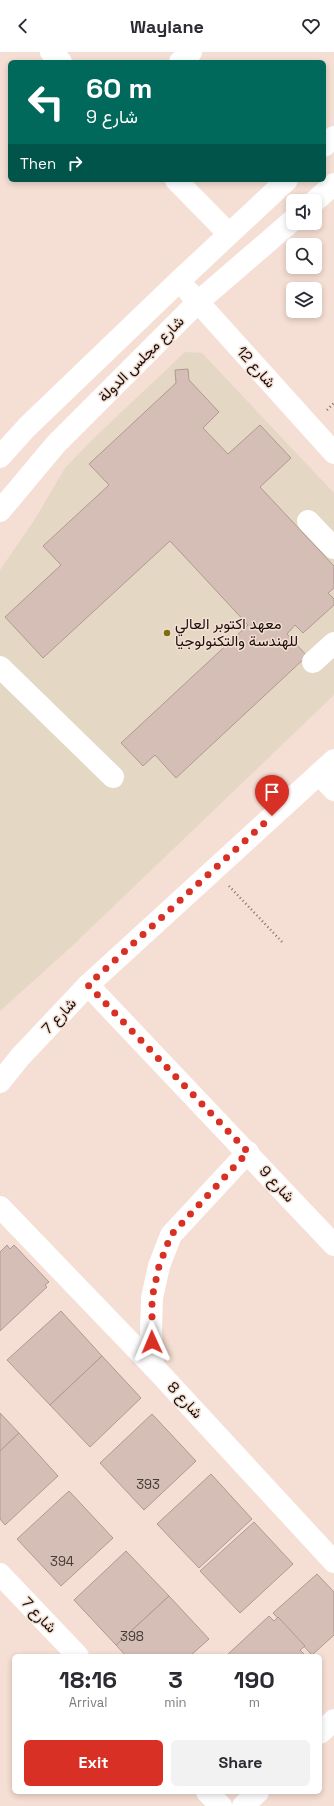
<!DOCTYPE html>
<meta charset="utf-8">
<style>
body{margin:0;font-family:"Space Grotesk",Vazirmatn,sans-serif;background:#f2f2f3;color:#2b2b33;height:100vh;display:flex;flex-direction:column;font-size:15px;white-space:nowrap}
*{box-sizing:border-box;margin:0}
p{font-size:13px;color:#7c7c81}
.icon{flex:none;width:22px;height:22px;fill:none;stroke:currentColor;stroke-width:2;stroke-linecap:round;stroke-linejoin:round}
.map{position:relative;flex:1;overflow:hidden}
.side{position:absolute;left:12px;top:1602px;width:310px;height:140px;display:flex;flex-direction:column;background:#fff;border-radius:6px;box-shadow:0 2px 6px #0003}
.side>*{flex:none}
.top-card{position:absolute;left:8px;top:8px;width:318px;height:122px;border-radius:6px;box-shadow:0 2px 6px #0003;background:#00695c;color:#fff;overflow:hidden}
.buttons{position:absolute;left:286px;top:142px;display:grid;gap:8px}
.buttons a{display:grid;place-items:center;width:36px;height:36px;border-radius:6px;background:#fff;box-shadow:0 2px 6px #0003;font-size:20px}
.pin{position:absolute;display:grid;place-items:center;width:34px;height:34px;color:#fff;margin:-41px -17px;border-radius:50% 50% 50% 0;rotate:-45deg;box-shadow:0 0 4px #0007}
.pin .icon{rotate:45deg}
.me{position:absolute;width:44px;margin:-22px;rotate:359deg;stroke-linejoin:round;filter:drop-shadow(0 0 3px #0008)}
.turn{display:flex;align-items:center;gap:14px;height:84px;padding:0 12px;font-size:18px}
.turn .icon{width:52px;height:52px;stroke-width:2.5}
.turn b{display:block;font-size:28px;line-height:34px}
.then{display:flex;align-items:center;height:38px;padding:0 12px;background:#0003;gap:8px;font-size:15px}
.eta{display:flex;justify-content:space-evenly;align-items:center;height:68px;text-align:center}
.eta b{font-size:24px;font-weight:700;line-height:28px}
.button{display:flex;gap:8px;margin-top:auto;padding:8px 12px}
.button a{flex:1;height:46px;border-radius:6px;background:#d93025;color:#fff;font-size:16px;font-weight:700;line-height:46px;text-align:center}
.button a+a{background:#f2f2f3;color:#2b2b33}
header{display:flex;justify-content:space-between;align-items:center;height:52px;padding:0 12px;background:#fff;font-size:18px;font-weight:700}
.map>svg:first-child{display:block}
</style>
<header><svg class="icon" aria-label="back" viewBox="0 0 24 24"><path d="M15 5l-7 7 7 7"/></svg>Waylane<svg class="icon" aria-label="heart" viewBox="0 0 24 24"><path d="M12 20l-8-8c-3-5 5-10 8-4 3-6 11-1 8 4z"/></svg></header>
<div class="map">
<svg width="334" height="1754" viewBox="0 0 334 1754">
<rect width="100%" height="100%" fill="#f5ded3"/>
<path fill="#e4d8c4" d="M185,300L202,301L334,441V643L70,896L0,959V518L35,467L65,416L93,387Z"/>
<g fill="#d5beb5" stroke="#b09991">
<path d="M188,317L189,328L219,360L203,376L228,402L260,373L291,406L260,435L334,514V536L328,541L334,547V553L303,581L295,573L287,582L307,604L176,726L155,703L143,714L121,691L248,573L170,489L43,606L5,565L61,513L43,494L109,433L89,412L176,331L175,318Z"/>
<path d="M7,1193L10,1197L14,1193L49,1230L45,1233L47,1235L0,1279V1200Z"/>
<path d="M61,1259L102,1304L50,1353L7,1308Z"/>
<path d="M102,1304L141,1346L90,1395L50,1353Z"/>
<path d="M0,1361L19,1381L0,1399Z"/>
<path d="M152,1362L196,1409L144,1458L100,1411Z"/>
<path d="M19,1381L58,1424L5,1473L0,1467V1399Z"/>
<path d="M211,1422L252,1467L199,1516L157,1472Z"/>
<path d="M69,1439L113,1486L61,1534L17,1487Z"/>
<path d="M254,1470L293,1512L240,1561L200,1519Z"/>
<path d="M126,1499L169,1544L116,1593L74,1548Z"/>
<path d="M317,1522L334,1540V1583L312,1603L273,1561Z"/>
<path d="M169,1544L209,1587L190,1604H126L116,1593Z"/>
<path d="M269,1564L274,1569L278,1565L305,1594L300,1598L306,1604H226Z"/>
</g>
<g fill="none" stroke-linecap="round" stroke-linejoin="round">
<g stroke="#81726b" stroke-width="2.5" stroke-dasharray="1 3" stroke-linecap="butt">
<path d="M327,358L334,351"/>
<path d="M229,834L284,892"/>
</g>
<g stroke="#fff" stroke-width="22">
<path d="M51,0L61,10"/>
<path d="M180,10L191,0"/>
<path d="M324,94L334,85"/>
<path d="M176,128L229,182"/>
<path d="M315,149L334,132"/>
<path d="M189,240L334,401"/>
<path d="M0,405L27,375L179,229L287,128"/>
<path d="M0,459L56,392L198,250L293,168"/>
<path d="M308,469L334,496"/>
<path d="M313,610L334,591"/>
<path d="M0,615L113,725"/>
<path d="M319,722L334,738"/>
<path d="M88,933L334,1193"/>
<path d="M0,1030L20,1005L88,933L334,708"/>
<path d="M248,1100L171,1183L159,1214L152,1246L151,1279L153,1314L334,1510"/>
<path d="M0,1155L153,1314"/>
<path d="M0,1522L78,1604"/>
<path d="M320,1681L334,1668"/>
<path d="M207,1740L221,1754"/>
<path d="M243,1754L258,1740"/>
</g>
</g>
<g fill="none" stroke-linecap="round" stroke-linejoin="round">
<path stroke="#d93025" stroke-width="7" stroke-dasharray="0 12.6" d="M152,1290V1246L159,1214L171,1183L248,1100L88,933L272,764"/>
</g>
<circle fill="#7b6f0e" stroke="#f5ded3" stroke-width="1.5" cx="167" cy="581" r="4"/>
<g text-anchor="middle" stroke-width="3" stroke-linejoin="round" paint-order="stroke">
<g font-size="13" fill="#463b36">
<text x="148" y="1437">393</text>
<text x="62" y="1514">394</text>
<text x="132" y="1589">398</text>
</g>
<g font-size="15" fill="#160f0b" stroke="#f5ded3">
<text transform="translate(141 307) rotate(-45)" y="5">شارع مجلس الدولة</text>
<text transform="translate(256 315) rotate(48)" y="5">شارع 12</text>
<text transform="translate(59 964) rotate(-47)" y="5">شارع 7</text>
<text transform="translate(277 1132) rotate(47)" y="5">شارع 9</text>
<text transform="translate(185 1348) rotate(47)" y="5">شارع 8</text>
<text transform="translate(39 1563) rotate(46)" y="5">شارع 7</text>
</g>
<g font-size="15" fill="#160f0b" stroke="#f5ded3" text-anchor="start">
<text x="175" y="577">معهد اكتوبر العالي<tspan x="175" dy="17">للهندسة والتكنولوجيا</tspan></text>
</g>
</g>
</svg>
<div class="buttons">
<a><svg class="icon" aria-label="sound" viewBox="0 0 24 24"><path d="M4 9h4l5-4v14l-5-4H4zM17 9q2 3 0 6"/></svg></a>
<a><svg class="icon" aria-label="search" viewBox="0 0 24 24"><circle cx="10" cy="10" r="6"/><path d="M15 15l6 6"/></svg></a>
<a><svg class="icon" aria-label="layers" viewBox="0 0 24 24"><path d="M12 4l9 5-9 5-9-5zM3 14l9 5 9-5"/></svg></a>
</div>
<div class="pin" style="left:272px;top:764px;background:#d93025"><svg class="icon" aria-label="arrive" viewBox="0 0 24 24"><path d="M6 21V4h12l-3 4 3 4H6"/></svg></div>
<svg class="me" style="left:152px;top:1290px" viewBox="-20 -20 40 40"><path d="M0-17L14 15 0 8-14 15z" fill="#d93025" stroke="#fff" stroke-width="4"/></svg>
<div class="top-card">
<div class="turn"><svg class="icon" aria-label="left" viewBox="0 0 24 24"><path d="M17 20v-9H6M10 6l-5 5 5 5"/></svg><div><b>60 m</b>شارع 9</div></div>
<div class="then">Then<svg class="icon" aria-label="right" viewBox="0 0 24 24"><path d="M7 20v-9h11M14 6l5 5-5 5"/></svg></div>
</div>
<section class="side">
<div class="eta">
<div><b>18:16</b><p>Arrival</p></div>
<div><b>3</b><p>min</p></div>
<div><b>190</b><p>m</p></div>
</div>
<div class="button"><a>Exit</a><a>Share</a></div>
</section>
</div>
